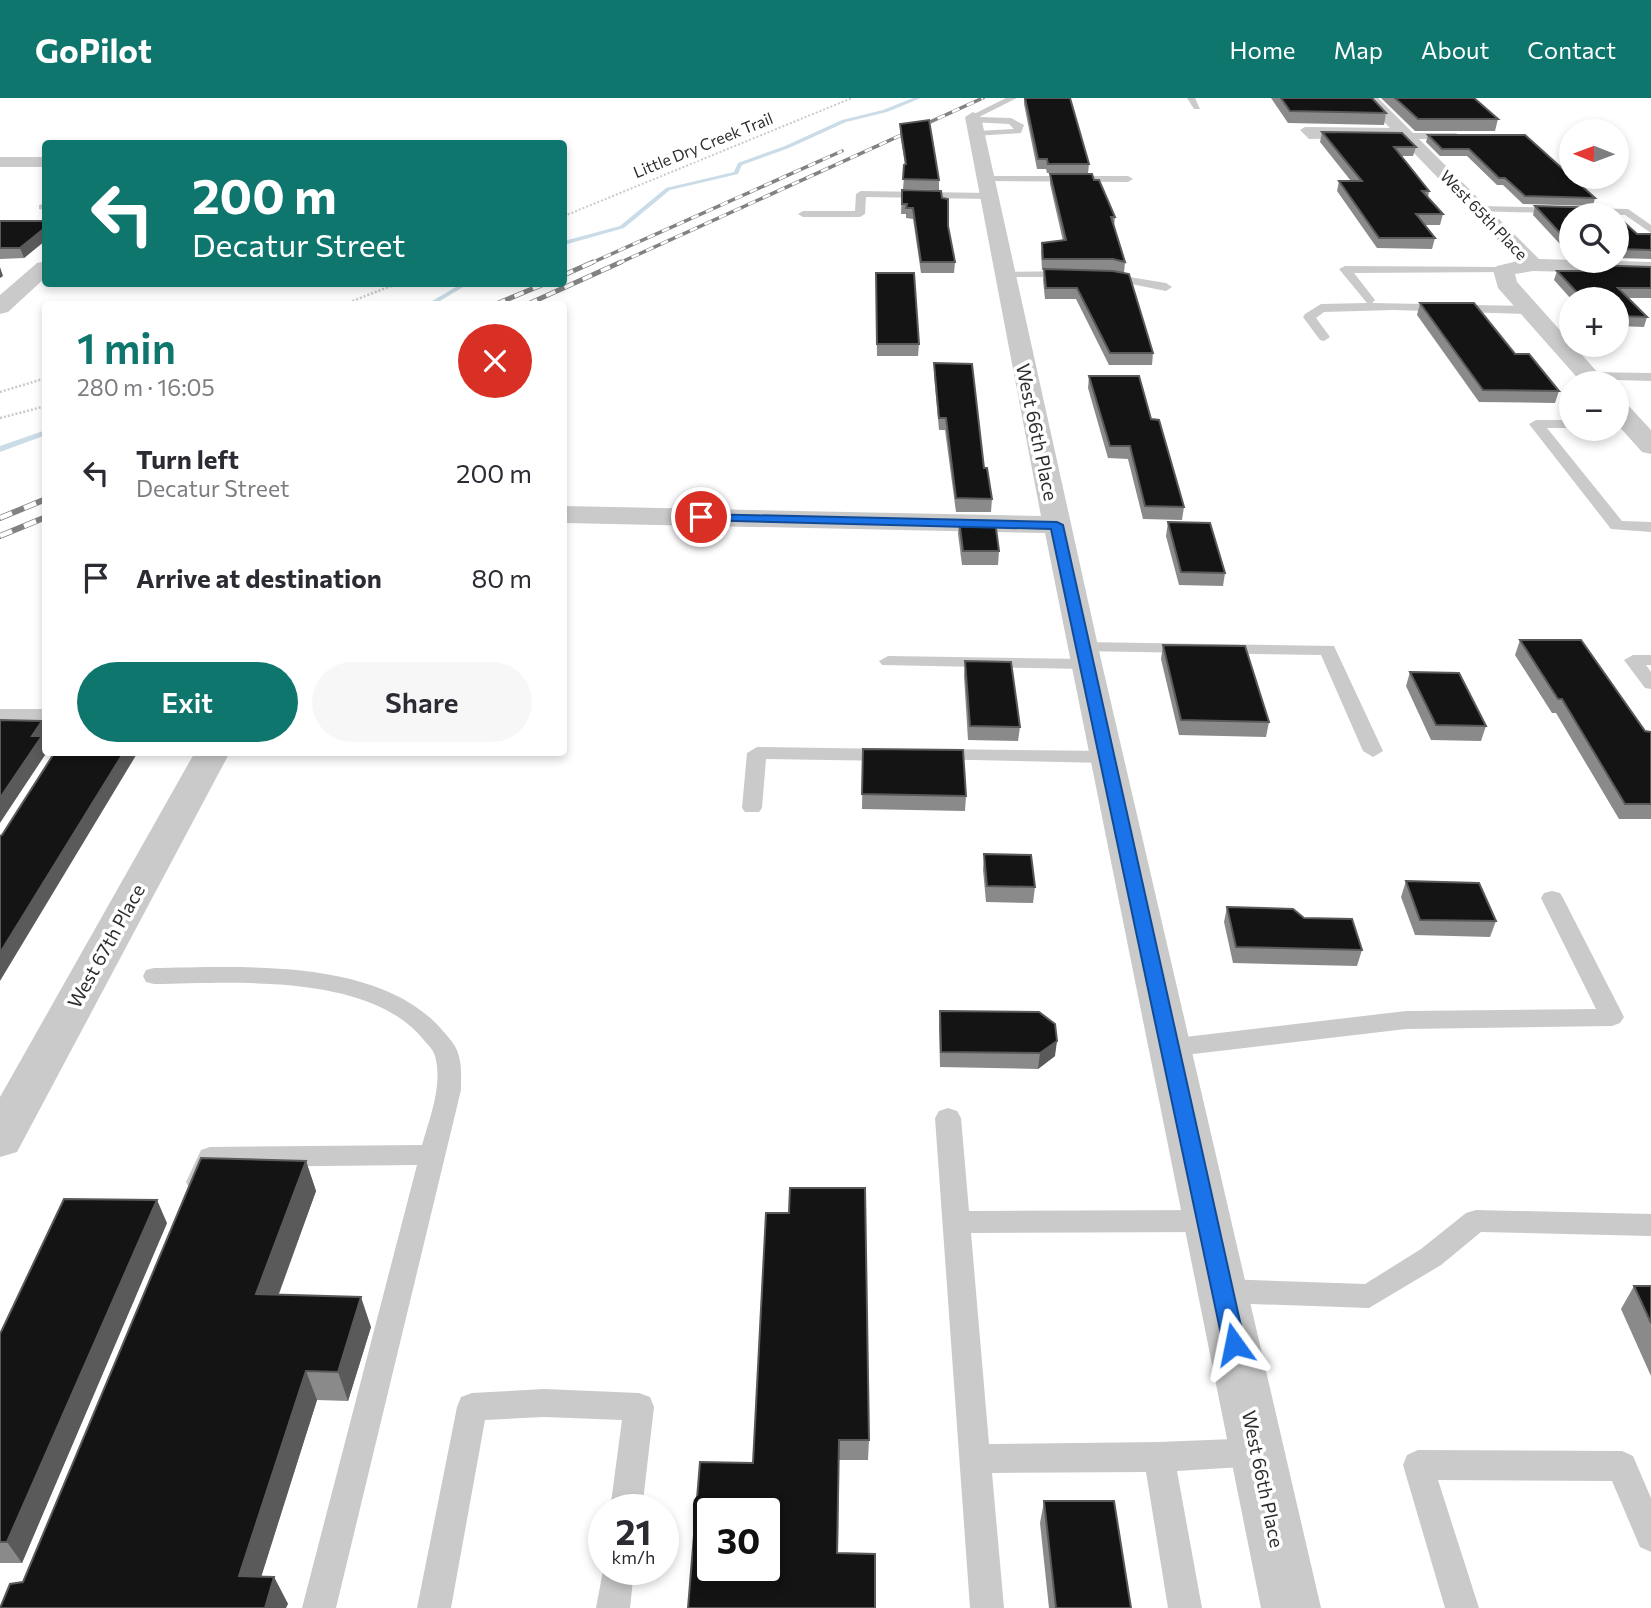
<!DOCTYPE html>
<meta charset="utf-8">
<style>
body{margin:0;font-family:Commissioner,sans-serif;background:#f7f7f7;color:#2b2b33;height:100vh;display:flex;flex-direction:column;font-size:26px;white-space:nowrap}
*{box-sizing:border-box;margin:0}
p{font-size:23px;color:#7c7c81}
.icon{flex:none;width:38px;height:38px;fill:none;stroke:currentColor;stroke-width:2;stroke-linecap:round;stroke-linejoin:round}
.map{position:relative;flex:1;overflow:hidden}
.panel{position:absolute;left:42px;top:203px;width:525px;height:455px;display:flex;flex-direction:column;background:#fff;border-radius:7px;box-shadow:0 4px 10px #0003}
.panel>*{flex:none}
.hud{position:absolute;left:42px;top:42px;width:525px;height:147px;border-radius:7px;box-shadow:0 4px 10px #0003;background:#0f766e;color:#fff;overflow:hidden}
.needle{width:46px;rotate:271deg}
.fabs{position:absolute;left:1559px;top:21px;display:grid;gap:14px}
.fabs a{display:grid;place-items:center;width:70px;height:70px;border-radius:50%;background:#fff;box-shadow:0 4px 10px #0003;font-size:35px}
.speed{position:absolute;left:588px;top:1396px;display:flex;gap:14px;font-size:35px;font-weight:700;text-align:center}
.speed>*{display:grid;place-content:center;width:91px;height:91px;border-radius:50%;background:#fff;box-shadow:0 4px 10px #0003;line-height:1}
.speed small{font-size:18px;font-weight:400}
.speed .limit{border:4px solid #111;border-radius:10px;background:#fff;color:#111}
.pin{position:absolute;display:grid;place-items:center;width:60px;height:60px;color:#fff;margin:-30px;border:4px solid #fff;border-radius:50%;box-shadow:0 2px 7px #0007}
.me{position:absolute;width:77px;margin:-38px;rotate:348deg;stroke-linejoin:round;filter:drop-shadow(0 0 5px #0008)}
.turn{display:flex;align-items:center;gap:24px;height:147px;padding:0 35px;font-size:32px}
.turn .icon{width:91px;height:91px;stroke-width:2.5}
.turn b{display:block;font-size:49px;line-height:60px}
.round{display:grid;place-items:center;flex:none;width:74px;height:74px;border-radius:37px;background:#f7f7f7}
.head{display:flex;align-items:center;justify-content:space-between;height:119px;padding:0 35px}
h1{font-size:42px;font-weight:600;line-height:52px;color:#0f766e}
.action{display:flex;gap:14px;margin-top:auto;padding:14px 35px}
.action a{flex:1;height:80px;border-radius:42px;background:#0f766e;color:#fff;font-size:28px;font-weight:600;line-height:80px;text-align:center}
.action a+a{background:#f7f7f7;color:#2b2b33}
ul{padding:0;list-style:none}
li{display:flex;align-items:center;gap:21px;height:105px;padding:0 35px}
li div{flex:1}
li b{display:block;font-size:26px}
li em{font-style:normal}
header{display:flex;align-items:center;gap:42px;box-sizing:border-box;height:98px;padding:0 35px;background:#0f766e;color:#fff}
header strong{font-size:33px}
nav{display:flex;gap:38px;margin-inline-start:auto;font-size:24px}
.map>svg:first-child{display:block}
</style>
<header>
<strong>GoPilot</strong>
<nav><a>Home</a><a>Map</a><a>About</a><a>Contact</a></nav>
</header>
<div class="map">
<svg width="1651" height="1510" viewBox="0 0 1651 1510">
<rect width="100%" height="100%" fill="#fff"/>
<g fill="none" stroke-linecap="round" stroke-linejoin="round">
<g fill="#cadce7" fill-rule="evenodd">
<path d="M913,0H921L887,14L846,24L789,50L742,67L738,76L670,92L624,130L564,147V143L620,128L666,90L734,74L738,65L785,48L842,22L883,12Z"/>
<path d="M461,186H468L435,206H427Z"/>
<path d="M46,332V337L0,354V348Z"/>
</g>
<path stroke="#cacaca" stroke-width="2" stroke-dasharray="2 2" stroke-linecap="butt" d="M564,118L852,0"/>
<g stroke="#cacaca" stroke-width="2.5" stroke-dasharray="2 2" stroke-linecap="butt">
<path d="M345,206L396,186"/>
<path d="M0,294L46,280"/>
<path d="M0,320L46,308"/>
</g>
<g fill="#cacaca" fill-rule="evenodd">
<path d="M1006,0H1017L979,19L1011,20L1024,27L1021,35L974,38L972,36L977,33L1014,31L1009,26L971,24L968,19Z"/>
<path d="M1187,0H1195L1200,11H1194Z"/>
<path d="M1305,29L1401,30L1406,33L1403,35H1456L1461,38L1456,41H1387L1382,38L1385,36L1348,35L1353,38L1351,40L1309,41L1300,32Z"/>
<path d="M986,78H1128L1133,81L1128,84L982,83L981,81Z"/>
<path d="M861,93L989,95L994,98L989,101L866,99L865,116L860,119H803L798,116L803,113H855L856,96Z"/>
<path d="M46,105V112L39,111V107Z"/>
<path d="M1478,108L1628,111L1651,127V135L1625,117L1474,113L1473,111Z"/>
<path d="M1345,168L1504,169L1508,170V174L1354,175L1375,202L1372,205L1530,208L1536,212L1530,216L1393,212L1324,214L1316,220L1330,239L1324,243L1320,242L1303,219L1305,216L1321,206L1367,205L1339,171Z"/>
<path d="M1005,174L1072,173L1078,176L1072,179H1001V175Z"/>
<path d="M1105,175L1166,185L1172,189L1166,193L1101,180L1099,178Z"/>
<path d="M1589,274L1651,275V283L1584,281V275Z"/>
<path d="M1536,322H1572V330H1547L1622,423L1651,424V434L1611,431L1529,326Z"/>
<path d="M1083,544L1334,548L1383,653L1373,659L1363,653L1321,557L1077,553L1074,549Z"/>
<path d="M1633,557H1651V567H1646L1651,574V591L1645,590L1624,562Z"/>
<path d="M888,558L1086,561L1095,566L1086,571L882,567L879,563Z"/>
<rect x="0" y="611" width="46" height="12"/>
<path d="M757,649L892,651L902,657L892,663L766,661L762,710L759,714H745L742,710L747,655Z"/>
<path d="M935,651L1107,653L1117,659L1107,665L928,661L925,657L928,653Z"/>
<path d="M1552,793L1560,795L1563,800L1624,919L1620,925L1612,928L1406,931L1168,959L1159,956L1156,950L1159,944L1168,941L1406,913L1596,911L1541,800L1544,795Z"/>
<path d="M154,870C242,869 381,859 443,933C449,940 455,946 458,955C462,966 461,980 461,992L336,1510H302L417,1067L219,1069L208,1092L199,1095L190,1092L186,1084L201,1052L210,1049L422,1047C430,1019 443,987 435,958C433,951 427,946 423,941C368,874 232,885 154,886L146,884L143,878L146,872Z"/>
<path d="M948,1010L957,1013L961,1020L969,1113L1207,1112L1217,1115L1220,1123L1217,1131L1207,1134L971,1135L989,1346L1159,1344L1258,1340L1269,1344L1273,1354L1269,1364L1258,1368L1177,1373L1202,1510H1168L1146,1374L992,1375L1004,1510H970L935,1020L939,1013Z"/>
<path d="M1476,1112L1651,1116V1138L1481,1134L1441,1167L1369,1210L1223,1205L1213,1202L1209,1193L1213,1184L1223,1181L1365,1186L1421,1151L1466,1115Z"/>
<path d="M544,1291L639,1295L650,1299L654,1309L642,1412H610L622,1322L544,1319L485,1322L451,1510H417L457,1309L461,1299L472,1295Z"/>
<path d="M1418,1352L1622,1353L1633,1358L1651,1400V1454L1640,1449L1612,1383L1438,1382L1479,1510H1445L1403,1367L1407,1357Z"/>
<path d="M604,1467V1472H634L630,1510H596Z"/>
</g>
<g fill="#cacaca" fill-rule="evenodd">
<path d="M1361,0H1378L1539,161L1651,164V176L1533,173L1515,176L1517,184L1607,285H1582L1498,190L1493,172L1497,168L1518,163Z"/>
<path d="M973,14L981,19L1102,566L1321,1510H1261L1045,435L564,425V408L1041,418L965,19Z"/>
<rect x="0" y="59" width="46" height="10"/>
<path d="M46,163V179L8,214L0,216V197L37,165Z"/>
<path d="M1617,302L1626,305L1651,332V356L1642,354L1617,326Z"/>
<path d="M195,654H230L17,1054L0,1059V999Z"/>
</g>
<defs>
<g id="rail-far2">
<path d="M589,166L842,53"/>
<path d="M617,166L983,0"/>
</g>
<g id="rail-far1">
<path d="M564,177L593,164"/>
<path d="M496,206L544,186"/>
<path d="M528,206L621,164"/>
</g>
<g id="rail">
<path d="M0,420L46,401"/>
<path d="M0,438L46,419"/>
</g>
</defs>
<use href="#rail-far2" stroke="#828282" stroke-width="3.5"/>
<use href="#rail-far1" stroke="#828282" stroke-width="5"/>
<use href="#rail" stroke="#828282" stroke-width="6"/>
<use href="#rail-far2" stroke="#fff" stroke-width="2.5" stroke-dasharray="8" stroke-linecap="butt"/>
<use href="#rail-far1" stroke="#fff" stroke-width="3.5" stroke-dasharray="10" stroke-linecap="butt"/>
<use href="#rail" stroke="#fff" stroke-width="4.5" stroke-dasharray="13" stroke-linecap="butt"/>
</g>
<g fill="#8a8a8a">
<path d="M1024,0H1070L1089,66L1088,75H1047L1046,71H1037L1024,6Z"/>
<path d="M1271,0H1372L1386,15L1384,27L1288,25Z"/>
<path d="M1381,0H1474L1498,21L1495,33H1415Z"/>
<path d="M900,26L939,82V92L903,91L905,66L900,36Z"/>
<path d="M1322,34L1416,49L1413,58H1401L1429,93L1428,100L1443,116L1440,127H1424L1435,140L1432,151L1377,150L1337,93L1339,83H1351L1320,44Z"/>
<path d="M1428,37H1525L1595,100L1593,108L1523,106L1503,87H1497L1467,58H1440L1426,44Z"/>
<path d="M1050,76L1094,82L1115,119L1114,129L1125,164L1124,175L1153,255L1152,267H1109L1076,201H1045L1043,182L1044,172H1042L1041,155L1042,145L1063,143L1050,86Z"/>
<path d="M902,92L948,128L955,164L954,175H921L913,121L906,120V116H901Z"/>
<path d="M1535,108L1572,117V159L1533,117Z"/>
<path d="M1617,118L1637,136H1651V161L1617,160Z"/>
<path d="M0,123H46V142L24,160L0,161Z"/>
<path d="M1590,167L1651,169V200H1628L1647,219L1644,229L1617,228V201L1572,202L1554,182L1557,173H1588Z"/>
<path d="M876,186L919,246L918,258H877Z"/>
<path d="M1420,205L1515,256L1559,293L1555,305L1479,304L1417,217Z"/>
<path d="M934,265L984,370L992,401L991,414H956L945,332H939L934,277Z"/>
<path d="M1089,278L1151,321L1184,409L1182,422L1143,421L1128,361L1108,360L1088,290Z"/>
<path d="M959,422L999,453L998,467H962L958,436Z"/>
<path d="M1168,424L1225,475L1223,488L1179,487L1166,438Z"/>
<path d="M1520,542L1645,633L1651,634V721H1619L1556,615H1552L1515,557Z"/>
<path d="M1163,547L1269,624L1266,639L1179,637L1161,561Z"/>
<path d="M965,563L1020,629L1018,643L968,642L964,578Z"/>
<path d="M1410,574L1486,628L1481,643L1431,642L1406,588Z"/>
<path d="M863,651L966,698L965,713L862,711Z"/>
<path d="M984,756L1035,789L1033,805L986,804L983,772Z"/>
<path d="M1406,783L1496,823L1490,839L1415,837L1401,799Z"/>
<path d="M1227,809L1304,820L1362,852L1357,868L1233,865L1224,824Z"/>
<path d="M940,913L1055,958L1038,971L940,969L939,928Z"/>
<path d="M306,1063L316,1093L279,1196L371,1229L348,1303L317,1302L261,1478L274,1479L288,1506L23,1484Z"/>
<path d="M766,1115L869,1342L868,1362H839L838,1455L875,1510L753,1365Z"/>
<path d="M167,1125L22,1465H0V1236Z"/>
<path d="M1634,1188H1651V1278L1621,1211Z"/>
<path d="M1044,1403L1131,1510H1049L1040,1425Z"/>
</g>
<g fill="#5a5a5a">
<path d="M46,129V142L24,160L20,150Z"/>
<path d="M0,169L3,178L0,180Z"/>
<path d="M42,623L46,631V641L44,643L46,647V654H47L0,725V700L32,638Z"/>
<path d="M124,654H138L0,883V855Z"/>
<path d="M1057,943L1055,958L1038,971L1040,955Z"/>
<path d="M306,1063L316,1093L268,1225L256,1196Z"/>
<path d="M157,1102L167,1125L22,1465L7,1444Z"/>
<path d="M361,1199L371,1229L348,1303L338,1274Z"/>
<path d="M306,1273L317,1302L253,1505L239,1478Z"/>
<path d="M274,1479L288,1506L286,1510H265Z"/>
</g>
<g fill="#141414" stroke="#5a5a5a" stroke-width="2" fill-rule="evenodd">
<path d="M1025,0H1070L1089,66H1048L1047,61H1038Z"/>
<path d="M1281,0H1372L1386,15L1290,13Z"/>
<path d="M1395,0H1474L1498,21H1418Z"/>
<path d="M929,22L939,82L903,81L904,67L906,66L900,26Z"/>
<path d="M1322,34L1402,35L1416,49H1394L1429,93H1422L1443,116H1416L1435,140H1379L1339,83H1362Z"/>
<path d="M1428,37H1525L1595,100L1525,98L1505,80H1499L1469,51H1442Z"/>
<path d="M1050,76H1092L1094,82H1099L1115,119H1111L1125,164L1113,161H1043L1042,145L1066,142Z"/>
<path d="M902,92L941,93L942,100L948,101V128L955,164H921L913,110H906L907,106H902Z"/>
<path d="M1535,108L1608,110L1616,117H1572V148Z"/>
<path d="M1617,118L1637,136H1651V152L1617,151Z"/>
<path d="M0,123H46V129L20,150H0Z"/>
<path d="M1590,167L1651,169V190H1618L1647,219L1617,218V201H1583L1557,173H1595Z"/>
<path d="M1044,171L1113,173L1129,176L1153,255H1110L1077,190H1046Z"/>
<path d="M876,175H914L919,246H877Z"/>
<path d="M1420,205H1474L1515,256H1529L1559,293L1483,292Z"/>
<path d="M934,265L972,266L984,370H987L992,401L956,400L946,320H939Z"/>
<path d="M1089,278H1139L1151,321L1159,322L1184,409L1145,408L1130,348H1110Z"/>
<path d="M959,422L995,423L999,453H963Z"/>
<path d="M1168,424L1210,425L1225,475L1181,474Z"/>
<path d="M1520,542H1581L1645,633L1651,634V706H1625L1562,601H1558Z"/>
<path d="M1163,547L1245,548L1269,624L1181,622Z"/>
<path d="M965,563L1011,564L1020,629L970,628Z"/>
<path d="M1410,574L1459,575L1486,628L1436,627Z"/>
<path d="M0,622L42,623L32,638H42L0,700Z"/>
<path d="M863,651L963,652L966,698L862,696Z"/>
<path d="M55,654H124L0,855V738L2,737Z"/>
<path d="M984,756L1031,757L1035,789L987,788Z"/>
<path d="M1406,783L1479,785L1496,823L1420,822Z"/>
<path d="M1227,809L1293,811L1304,820L1352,821L1362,852L1236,849Z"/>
<path d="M940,913L1039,914L1055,926L1057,943L1040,955L941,954Z"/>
<path d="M201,1060L306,1063L256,1196L361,1199L338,1274L306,1273L239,1478L274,1479L265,1510H0L10,1486L23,1484Z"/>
<path d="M790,1090H865L869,1342H839L837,1455L875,1456V1510H688L700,1364L753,1365L766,1115H789ZM709,1412H768V1472H709Z"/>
<path d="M64,1101L157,1102L7,1444H0V1236Z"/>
<path d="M1634,1188H1651V1225Z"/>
<path d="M1044,1403H1114L1131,1510H1056Z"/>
</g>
<path fill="#1a73e8" stroke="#114b97" stroke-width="2" d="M701,416L1057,424L1063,427L1245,1246L1242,1253L1234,1256L1227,1253L1223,1246L1051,431L696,422V417Z"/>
<g text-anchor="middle" stroke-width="7" stroke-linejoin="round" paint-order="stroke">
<g font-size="16" fill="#2d2d2d" stroke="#fff">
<text transform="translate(703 47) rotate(-22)" y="6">Little Dry Creek Trail</text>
<text transform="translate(1484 117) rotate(46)" y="6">West 65th Place</text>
</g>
<g font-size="19" fill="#2d2d2d" stroke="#fff">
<text transform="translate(1037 334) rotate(78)" y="7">West 66th Place</text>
<text transform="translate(106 848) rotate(-61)" y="7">West 67th Place</text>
<text transform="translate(1263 1381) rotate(78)" y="7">West 66th Place</text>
</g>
</g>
</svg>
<div class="fabs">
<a><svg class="needle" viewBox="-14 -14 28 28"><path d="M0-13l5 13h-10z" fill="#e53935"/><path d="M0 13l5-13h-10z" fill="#7c7c81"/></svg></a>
<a><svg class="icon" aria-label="search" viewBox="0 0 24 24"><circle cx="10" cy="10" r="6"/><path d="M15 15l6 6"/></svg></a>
<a>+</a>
<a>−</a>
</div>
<div class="speed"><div>21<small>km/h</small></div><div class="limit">30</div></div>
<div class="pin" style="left:701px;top:419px;background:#d93025"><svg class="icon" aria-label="arrive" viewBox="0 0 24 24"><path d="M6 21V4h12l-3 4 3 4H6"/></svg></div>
<svg class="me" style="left:1234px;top:1246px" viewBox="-20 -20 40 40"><path d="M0-17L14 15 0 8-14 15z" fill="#1a73e8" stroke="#fff" stroke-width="4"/></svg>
<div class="hud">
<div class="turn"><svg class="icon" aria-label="left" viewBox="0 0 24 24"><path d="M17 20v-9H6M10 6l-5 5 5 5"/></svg><div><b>200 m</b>Decatur Street</div></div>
</div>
<section class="panel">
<div class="head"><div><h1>1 min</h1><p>280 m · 16:05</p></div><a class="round" style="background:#d93025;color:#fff"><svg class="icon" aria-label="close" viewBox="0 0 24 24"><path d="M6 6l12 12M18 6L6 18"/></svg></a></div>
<ul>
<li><svg class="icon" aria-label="left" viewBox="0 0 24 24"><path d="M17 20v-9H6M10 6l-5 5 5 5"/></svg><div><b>Turn left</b><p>Decatur Street</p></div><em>200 m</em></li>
<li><svg class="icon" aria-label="arrive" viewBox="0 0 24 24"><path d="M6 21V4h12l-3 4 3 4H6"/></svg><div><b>Arrive at destination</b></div><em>80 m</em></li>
</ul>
<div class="action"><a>Exit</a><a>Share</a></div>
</section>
</div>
